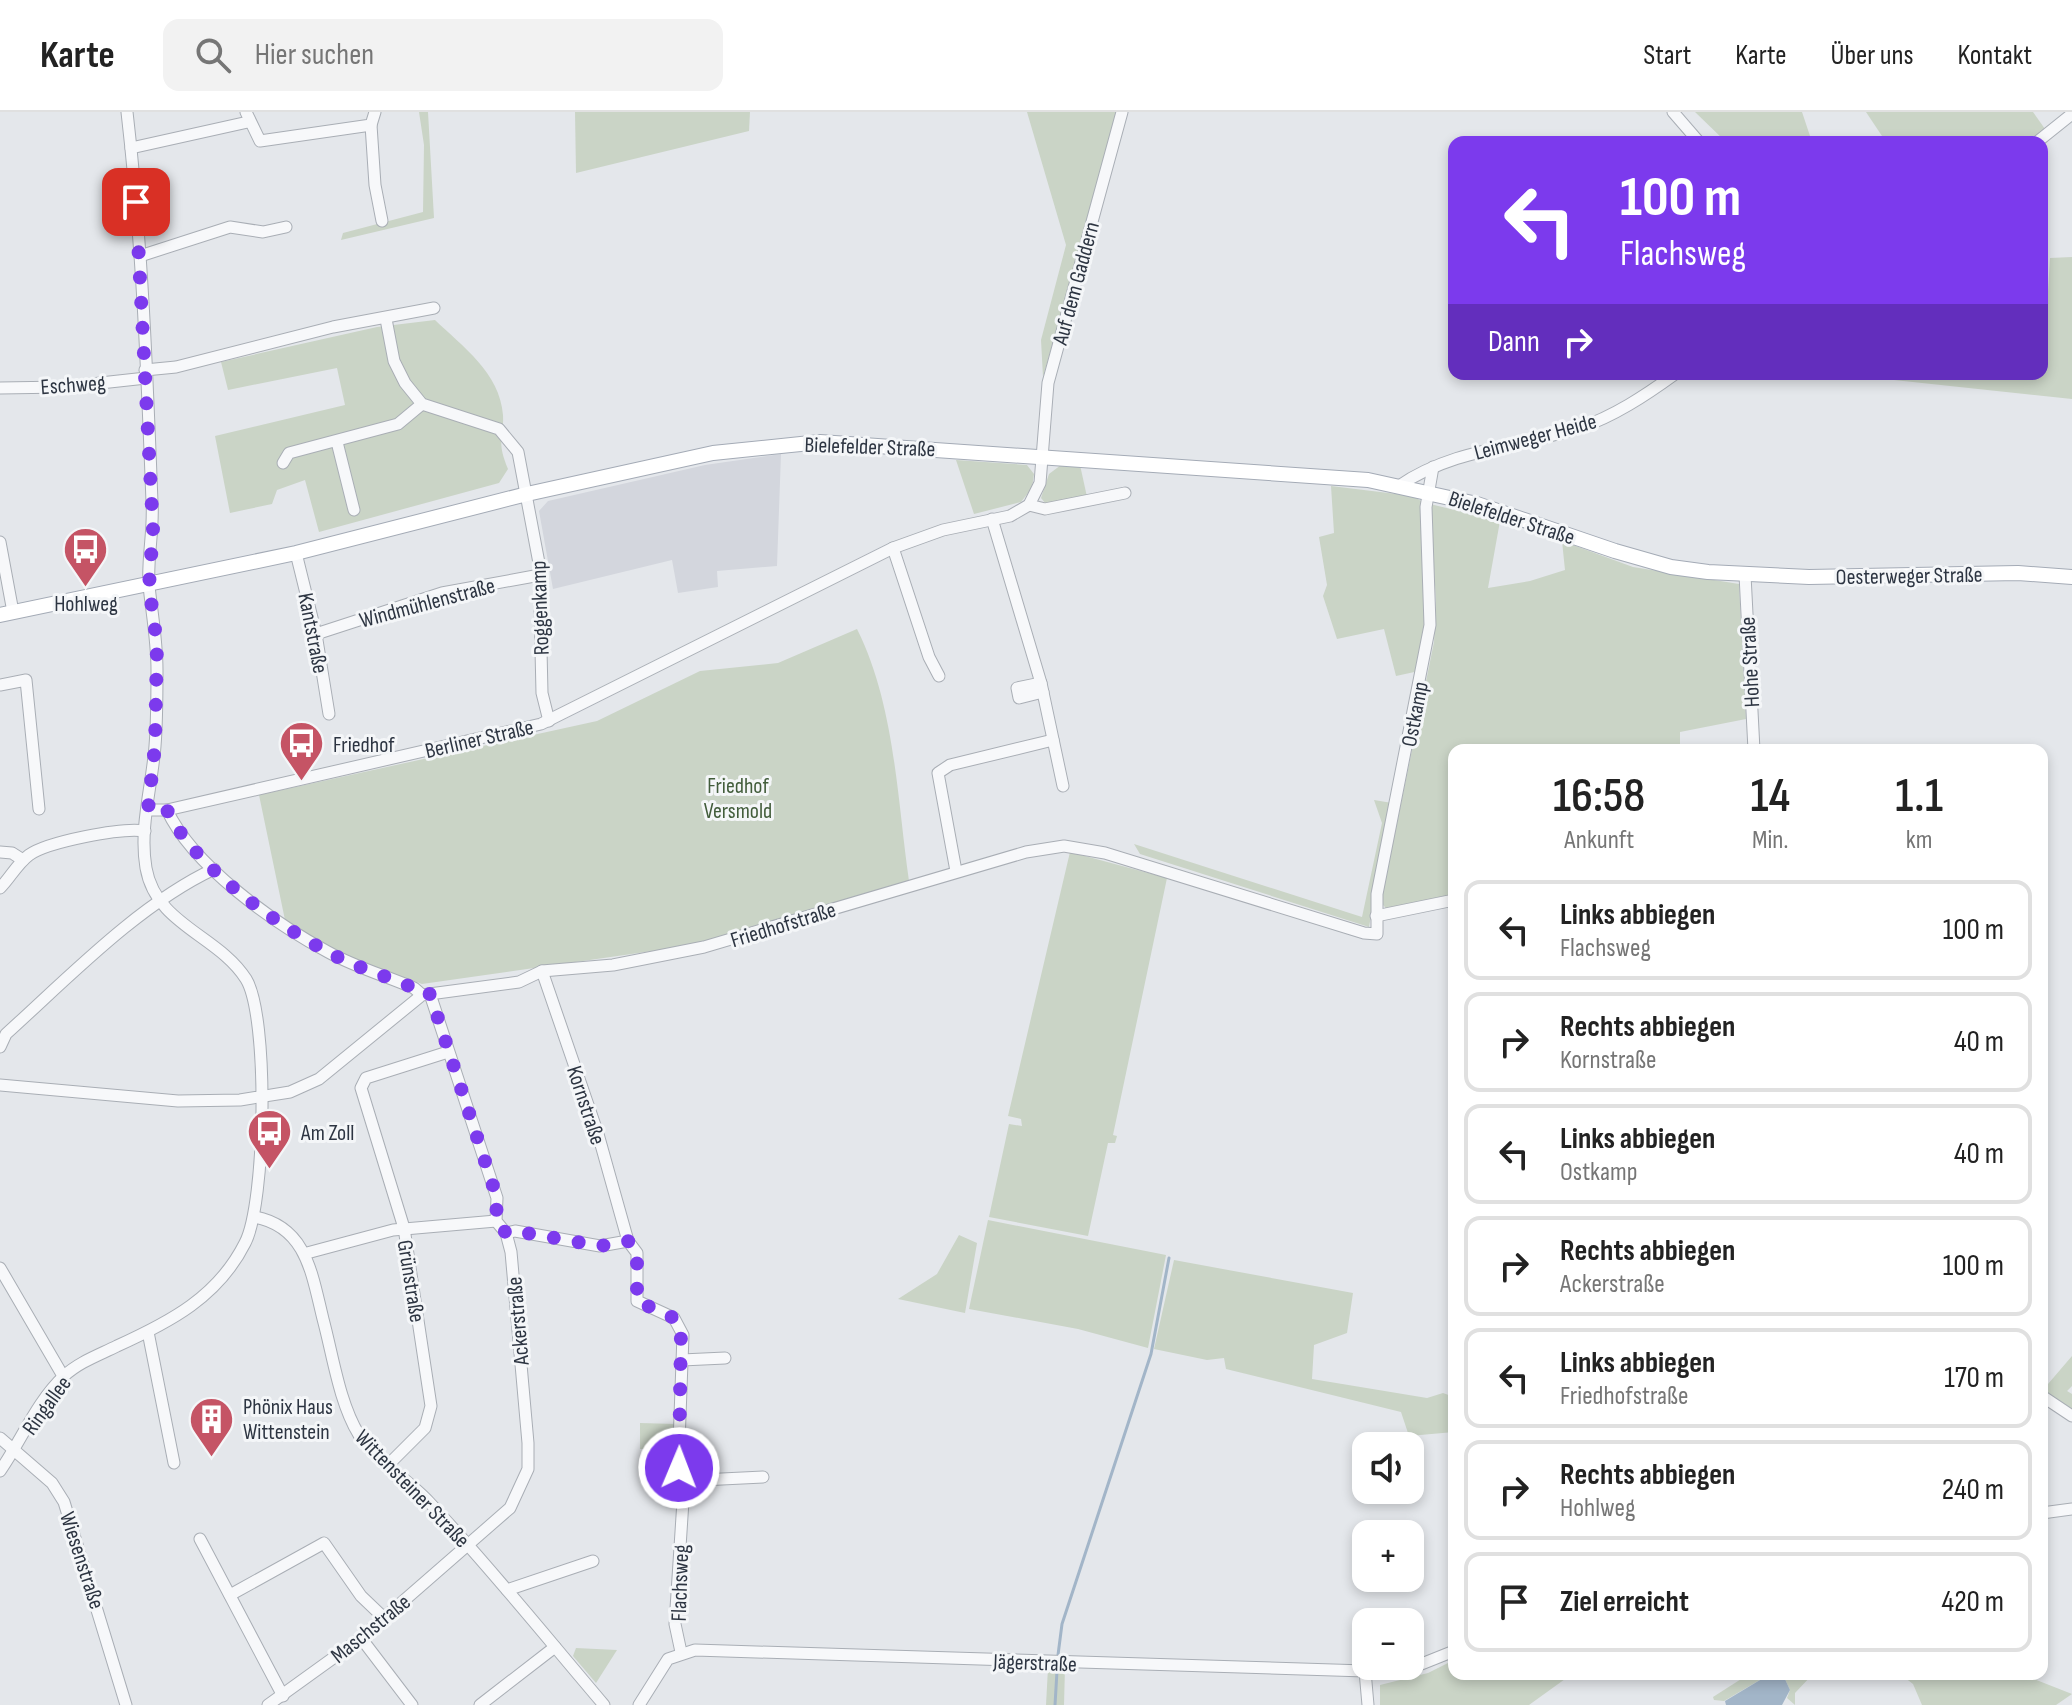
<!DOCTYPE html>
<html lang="de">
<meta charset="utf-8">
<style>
body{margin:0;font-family:"Sofia Sans Condensed",sans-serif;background:#f2f2f2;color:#222;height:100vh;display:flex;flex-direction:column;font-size:30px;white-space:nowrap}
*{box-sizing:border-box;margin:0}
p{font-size:26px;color:#767676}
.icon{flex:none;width:44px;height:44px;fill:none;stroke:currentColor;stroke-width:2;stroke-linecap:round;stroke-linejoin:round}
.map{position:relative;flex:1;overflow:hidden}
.sheet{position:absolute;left:1448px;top:632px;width:600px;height:936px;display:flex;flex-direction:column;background:#fff;border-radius:16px;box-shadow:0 4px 12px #0003}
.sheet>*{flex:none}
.top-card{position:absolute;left:1448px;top:24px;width:600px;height:244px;border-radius:16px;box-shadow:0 4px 12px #0003;background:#7c3aed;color:#fff;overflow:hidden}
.controls{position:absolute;left:1352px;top:1320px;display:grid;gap:16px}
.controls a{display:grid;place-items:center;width:72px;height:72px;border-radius:16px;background:#fff;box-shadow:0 4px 12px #0003;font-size:40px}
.pin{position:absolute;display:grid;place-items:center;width:68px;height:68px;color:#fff;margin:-34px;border-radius:16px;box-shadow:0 4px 12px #0006}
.me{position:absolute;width:88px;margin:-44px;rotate:1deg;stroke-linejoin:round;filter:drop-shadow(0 0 6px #0008)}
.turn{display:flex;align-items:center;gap:28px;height:168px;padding:0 40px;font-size:36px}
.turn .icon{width:104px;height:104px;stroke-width:2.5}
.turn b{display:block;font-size:56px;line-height:68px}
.then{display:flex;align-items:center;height:76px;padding:0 40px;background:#0003;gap:16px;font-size:30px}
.eta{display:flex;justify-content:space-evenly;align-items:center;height:136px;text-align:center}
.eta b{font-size:48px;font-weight:600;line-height:56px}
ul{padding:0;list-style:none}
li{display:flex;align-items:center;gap:24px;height:100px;margin:0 16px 12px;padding:0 24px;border:4px solid #e0e0e0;border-radius:16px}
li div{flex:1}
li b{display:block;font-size:30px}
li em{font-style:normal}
header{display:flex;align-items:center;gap:48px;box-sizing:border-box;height:112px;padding:0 40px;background:#fff;border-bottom:2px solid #e0e0e0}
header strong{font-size:38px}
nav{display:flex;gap:44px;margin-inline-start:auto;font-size:28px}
.search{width:560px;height:72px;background:#f2f2f2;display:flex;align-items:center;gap:20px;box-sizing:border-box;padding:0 28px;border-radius:16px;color:#767676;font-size:30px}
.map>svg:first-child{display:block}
</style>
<header>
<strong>Karte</strong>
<div class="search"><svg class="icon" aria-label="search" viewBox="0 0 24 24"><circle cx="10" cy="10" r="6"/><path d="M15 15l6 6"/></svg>Hier suchen</div>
<nav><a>Start</a><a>Karte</a><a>Über uns</a><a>Kontakt</a></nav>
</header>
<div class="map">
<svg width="2072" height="1593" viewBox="0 0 2072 1593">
<rect width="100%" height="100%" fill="#e4e7eb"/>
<path fill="#d3d6dd" d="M781,342L777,454L717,459L718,475L678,481L672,448L553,477L539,399L548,389L705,353Z"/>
<g fill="#cad4c6">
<path d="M419,0H428L434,106L341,128L343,121L423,100L424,33Z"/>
<path d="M575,0H750L749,19L576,61Z"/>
<path d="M1027,0H1118L1043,265L1041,228L1066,133Z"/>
<path d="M1695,0H1802L1812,30H1726Z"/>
<path d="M1866,0H2033L2045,17L2028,30H1886Z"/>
<path d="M2072,145V287L1866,265L2042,262V197L2047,196L2050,146Z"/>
<path d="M435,208C462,234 500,261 503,303C504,330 496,327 508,357L499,371L319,420L305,368L277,378L272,392L230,401L215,324L345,293L337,256L228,278L221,250L377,215Z"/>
<path d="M956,348L1027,353L1034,362L1032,376L1021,390L974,402Z"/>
<path d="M1061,353H1080L1087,385L1046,392L1041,386L1049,362Z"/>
<path d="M1331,374L1413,384L1421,389L1428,491L1419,559L1396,564L1384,517L1337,527L1323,484L1327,473L1319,425L1334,421Z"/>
<path d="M1430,392L1500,409L1488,476L1530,469L1565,458L1562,429L1633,455L1739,472L1746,607L1680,620V638H1454V783L1387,798L1381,790L1434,530L1436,489Z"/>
<path d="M857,517C895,593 897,686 909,769L701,832L422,872L340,842L285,808L259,683L597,609L700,559L778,551Z"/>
<path d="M1374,688L1392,691L1369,815L1140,742L1134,732L1362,805L1382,711Z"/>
<path d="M1070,740L1167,766L1113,1023L1117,1024L1115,1031H1108L1088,1124L989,1105L1009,1012L1022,1014L1021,1007L1008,1004Z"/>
<path d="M988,1108L1166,1143L1148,1236L1078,1217L969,1197Z"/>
<path d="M959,1123L977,1131L965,1201L898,1187L937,1162Z"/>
<path d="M1174,1148L1353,1181L1347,1221L1314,1233L1312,1267L1427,1286L1443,1281L1454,1285V1320L1409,1324L1401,1300L1226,1257L1224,1246L1207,1248L1154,1237Z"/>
<path d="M2072,1244V1274L2067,1279L2072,1282V1301L2042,1279Z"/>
<path d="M640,1311L676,1312L674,1337H640Z"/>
<path d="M576,1536L617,1538L596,1571L573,1544Z"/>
<path d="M1454,1548V1562H1572L1529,1593H1380V1573L1428,1561Z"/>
<path d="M1065,1555L1064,1593H1046L1048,1556Z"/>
<path d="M1749,1562H1770L1724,1589L1714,1588L1713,1585Z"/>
<path d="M1774,1562H1813L1795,1581V1593L1787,1586L1790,1578L1784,1565Z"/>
<path d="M1900,1562H2021L2072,1582L2056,1593H1922L1913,1572Z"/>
</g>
<path fill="#a2b5c8" d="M1770,1562L1784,1565L1790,1578L1782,1593H1726L1725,1589Z"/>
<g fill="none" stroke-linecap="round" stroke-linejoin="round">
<g stroke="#a2b5c8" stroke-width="3">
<path d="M1058,1543L1062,1512L1151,1242L1169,1146"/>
<path d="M1055,1593L1057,1559"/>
</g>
<defs>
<g id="minor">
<path d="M246,0L260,29L371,13L375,0"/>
<path d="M1673,0L1699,30"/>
<path d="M371,13L375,73L382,109"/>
<path d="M2037,30L2072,2"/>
<path d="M131,36L248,10"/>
<path d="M140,144L230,115L263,120L286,115"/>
<path d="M386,207L394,249L405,271L422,292L499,317L518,340L539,451L542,581L549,609"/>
<path d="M145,258L176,255L333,215L434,196"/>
<path d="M0,276L64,275L146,266"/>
<path d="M337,330L354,398"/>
<path d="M283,351L289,341L398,312L422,292"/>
<path d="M1399,374C1452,337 1519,335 1579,316C1613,305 1646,283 1675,262"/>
<path d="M1029,393L1045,397L1125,381"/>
<path d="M992,407L1041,571L1063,674"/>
<path d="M0,430L13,500"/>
<path d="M893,436L929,545L939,564"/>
<path d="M296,441L316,522L329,602"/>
<path d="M1745,463L1754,638"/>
<path d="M316,522L442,481L540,463"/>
<path d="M1041,571L1017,576L1019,586L1043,580"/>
<path d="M0,573L26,568L39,697"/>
<path d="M148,698H167L541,612L893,436L943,418L1010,404L1029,393L1040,371L1048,271L1122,0"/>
<path d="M167,698C193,754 274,811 328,840C355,855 386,864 414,876L422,883"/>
<path d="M0,740L12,741L23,748"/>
<path d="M956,759L938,661L950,653L1053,628"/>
<path d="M0,776C10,766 17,752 29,743C47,730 122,715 145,719"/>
<path d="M1376,804L1454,788"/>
<path d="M542,859L598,1022L628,1129"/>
<path d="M0,935L6,922C68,866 139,792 214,757"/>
<path d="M0,973L178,989L240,988L290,980L319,967L422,883L519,870L542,859L613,853L704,835L1026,740L1064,734L1105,741L1364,821L1377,822V782L1430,513L1426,395L1433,355"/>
<path d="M255,1105C307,1115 312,1163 323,1207C333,1244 339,1290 359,1323C373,1346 410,1369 429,1390C490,1455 546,1525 604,1593"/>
<path d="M506,1121L515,1119L600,1134L628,1129L637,1141V1189L674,1206L683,1223L679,1331L683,1389L675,1512L681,1540"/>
<path d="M307,1141L393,1118L496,1109"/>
<path d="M0,1156L63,1264"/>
<path d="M148,1220L174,1351"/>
<path d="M682,1248L725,1246"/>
<path d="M2042,1284L2072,1304"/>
<path d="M0,1326L52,1371L64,1390L126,1593"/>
<path d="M389,1352L425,1316L431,1294L404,1116L361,976L366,966L448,940"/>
<path d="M0,1359C21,1329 37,1289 64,1264C79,1250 99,1243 117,1234C170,1210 218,1185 245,1131C266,1091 269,904 246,867C218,823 156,813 146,756C139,716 152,674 155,634C157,609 157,583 157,558C157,529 152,502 149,474C147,446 154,418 152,390C147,260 142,129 127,0"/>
<path d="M681,1369L763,1365"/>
<path d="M2042,1401L2072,1397"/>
<path d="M200,1427L283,1584"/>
<path d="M507,1478L593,1449"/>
<path d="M230,1483L324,1431L361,1484L384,1506"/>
<path d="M361,1526L412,1593"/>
<path d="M1365,1559L1368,1593"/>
<path d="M268,1593L361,1526L510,1396L528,1357V1331L511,1140L506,1121L496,1109L497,1086L430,882"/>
<path d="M480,1593L555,1535"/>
<path d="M639,1593L668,1547L695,1538L1365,1559L1409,1557L1454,1539"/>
</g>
<path id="major" d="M0,503L296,441L527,382L713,341L820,330L1368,368L1477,392L1615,439L1671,455L1708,460L1809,465L2018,461L2072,465"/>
</defs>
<use href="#minor" stroke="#a9aeb5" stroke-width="13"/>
<use href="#major" stroke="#a4abb6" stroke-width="16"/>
<use href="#minor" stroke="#f7f8fa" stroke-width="11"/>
<use href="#major" stroke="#fff" stroke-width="14"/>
</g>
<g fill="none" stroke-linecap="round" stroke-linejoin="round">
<path stroke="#7c3aed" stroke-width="14" stroke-dasharray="0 25.2" d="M136,90L153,417L149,474L157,532L155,634L148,698H167C194,754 274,811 328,840C355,855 386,864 414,876L422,883L430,882L497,1086L496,1109L506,1121L515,1119L600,1134L628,1129L637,1141V1189L674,1206L681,1219L679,1356"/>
</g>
<defs>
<symbol id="bus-pin" viewBox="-11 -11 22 30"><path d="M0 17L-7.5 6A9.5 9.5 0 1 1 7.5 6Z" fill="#c55465" stroke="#f4f6f8"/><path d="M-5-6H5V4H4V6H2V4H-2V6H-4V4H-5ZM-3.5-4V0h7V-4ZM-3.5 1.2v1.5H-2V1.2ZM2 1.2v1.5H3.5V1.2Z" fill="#fff"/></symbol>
<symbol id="building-pin" viewBox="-11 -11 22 30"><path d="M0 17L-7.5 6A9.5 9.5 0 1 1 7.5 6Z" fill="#c55465" stroke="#f4f6f8"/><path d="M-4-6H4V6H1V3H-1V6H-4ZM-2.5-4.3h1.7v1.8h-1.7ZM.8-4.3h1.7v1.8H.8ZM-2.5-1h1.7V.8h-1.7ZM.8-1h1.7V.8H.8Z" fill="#fff"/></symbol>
</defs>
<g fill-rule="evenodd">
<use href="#bus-pin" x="60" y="412" width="51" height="69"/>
<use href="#bus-pin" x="276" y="606" width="51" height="69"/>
<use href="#bus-pin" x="244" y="994" width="51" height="69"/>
<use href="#building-pin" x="186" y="1282" width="51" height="69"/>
</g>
<g text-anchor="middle" stroke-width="6" stroke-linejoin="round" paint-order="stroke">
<g font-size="22" fill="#2d3542" stroke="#f4f6f8">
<text transform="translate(1075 171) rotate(-75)" y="8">Auf dem Gaddern</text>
<text transform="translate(73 272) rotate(-4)" y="8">Eschweg</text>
<text transform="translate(1535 324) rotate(-15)" y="8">Leimweger Heide</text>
<text transform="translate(870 334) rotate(2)" y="8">Bielefelder Straße</text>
<text transform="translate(1512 405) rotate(18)" y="8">Bielefelder Straße</text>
<text transform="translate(1909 463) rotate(-1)" y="8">Oesterweger Straße</text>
<text transform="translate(427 490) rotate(-15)" y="8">Windmühlenstraße</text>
<text transform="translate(539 496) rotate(-92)" y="8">Roggenkamp</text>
<text transform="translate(314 521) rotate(79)" y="8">Kantstraße</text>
<text transform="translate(1749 550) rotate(-93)" y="8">Hohe Straße</text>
<text transform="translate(1414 602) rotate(-79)" y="8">Ostkamp</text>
<text transform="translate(479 626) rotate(-13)" y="8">Berliner Straße</text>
<text transform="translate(783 812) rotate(-17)" y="8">Friedhofstraße</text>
<text transform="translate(587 993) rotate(72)" y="8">Kornstraße</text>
<text transform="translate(412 1169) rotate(81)" y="8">Grünstraße</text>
<text transform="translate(517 1209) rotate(-95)" y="8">Ackerstraße</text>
<text transform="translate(46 1293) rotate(-54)" y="8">Ringallee</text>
<text transform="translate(413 1376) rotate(46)" y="8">Wittensteiner Straße</text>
<text transform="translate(83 1448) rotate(72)" y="8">Wiesenstraße</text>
<text transform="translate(679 1471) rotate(-88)" y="8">Flachsweg</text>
<text transform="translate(370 1516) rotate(-39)" y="8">Maschstraße</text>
<text transform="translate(1035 1550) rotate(2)" y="8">Jägerstraße</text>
</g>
<g font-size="22" fill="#2d3542" stroke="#f4f6f8" text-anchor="start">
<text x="86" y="499" text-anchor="middle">Hohlweg</text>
<text x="333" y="640">Friedhof</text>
<text x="301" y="1028">Am Zoll</text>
<text x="243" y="1302">Phönix Haus<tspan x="243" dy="25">Wittenstein</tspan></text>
</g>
<g font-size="22" fill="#425d3b" stroke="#f4f6f8">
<text x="738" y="681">Friedhof<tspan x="738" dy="25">Versmold</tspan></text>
</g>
</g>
</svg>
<div class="controls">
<a><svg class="icon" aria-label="sound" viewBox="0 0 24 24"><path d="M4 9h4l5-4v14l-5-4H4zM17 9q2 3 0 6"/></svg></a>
<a>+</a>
<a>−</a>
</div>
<div class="pin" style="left:136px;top:90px;background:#d93025"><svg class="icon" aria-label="arrive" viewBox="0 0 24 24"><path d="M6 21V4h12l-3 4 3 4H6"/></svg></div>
<svg class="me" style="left:679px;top:1356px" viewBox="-20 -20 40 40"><circle r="17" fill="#7c3aed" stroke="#fff" stroke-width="3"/><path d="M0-11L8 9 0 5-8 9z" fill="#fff"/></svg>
<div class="top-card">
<div class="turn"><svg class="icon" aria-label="left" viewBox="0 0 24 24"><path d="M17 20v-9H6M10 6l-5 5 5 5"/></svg><div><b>100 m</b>Flachsweg</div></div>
<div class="then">Dann<svg class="icon" aria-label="right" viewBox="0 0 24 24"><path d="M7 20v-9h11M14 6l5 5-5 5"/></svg></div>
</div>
<section class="sheet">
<div class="eta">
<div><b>16:58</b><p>Ankunft</p></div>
<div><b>14</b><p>Min.</p></div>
<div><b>1.1</b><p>km</p></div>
</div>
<ul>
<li><svg class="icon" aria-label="left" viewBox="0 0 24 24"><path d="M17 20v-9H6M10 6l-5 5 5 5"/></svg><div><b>Links abbiegen</b><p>Flachsweg</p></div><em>100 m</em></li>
<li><svg class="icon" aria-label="right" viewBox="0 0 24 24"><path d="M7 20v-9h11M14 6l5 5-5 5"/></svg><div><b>Rechts abbiegen</b><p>Kornstraße</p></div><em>40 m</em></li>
<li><svg class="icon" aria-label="left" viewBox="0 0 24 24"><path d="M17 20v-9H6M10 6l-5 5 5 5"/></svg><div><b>Links abbiegen</b><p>Ostkamp</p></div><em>40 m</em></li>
<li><svg class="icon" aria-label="right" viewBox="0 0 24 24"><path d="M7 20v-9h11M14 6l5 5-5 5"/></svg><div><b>Rechts abbiegen</b><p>Ackerstraße</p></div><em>100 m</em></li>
<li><svg class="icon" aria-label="left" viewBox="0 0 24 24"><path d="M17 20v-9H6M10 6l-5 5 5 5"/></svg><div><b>Links abbiegen</b><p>Friedhofstraße</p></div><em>170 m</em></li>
<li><svg class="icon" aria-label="right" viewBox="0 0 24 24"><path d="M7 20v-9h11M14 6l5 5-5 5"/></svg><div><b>Rechts abbiegen</b><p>Hohlweg</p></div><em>240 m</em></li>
<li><svg class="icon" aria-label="arrive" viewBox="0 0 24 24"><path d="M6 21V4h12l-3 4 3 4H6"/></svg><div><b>Ziel erreicht</b></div><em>420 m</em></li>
</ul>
</section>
</div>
